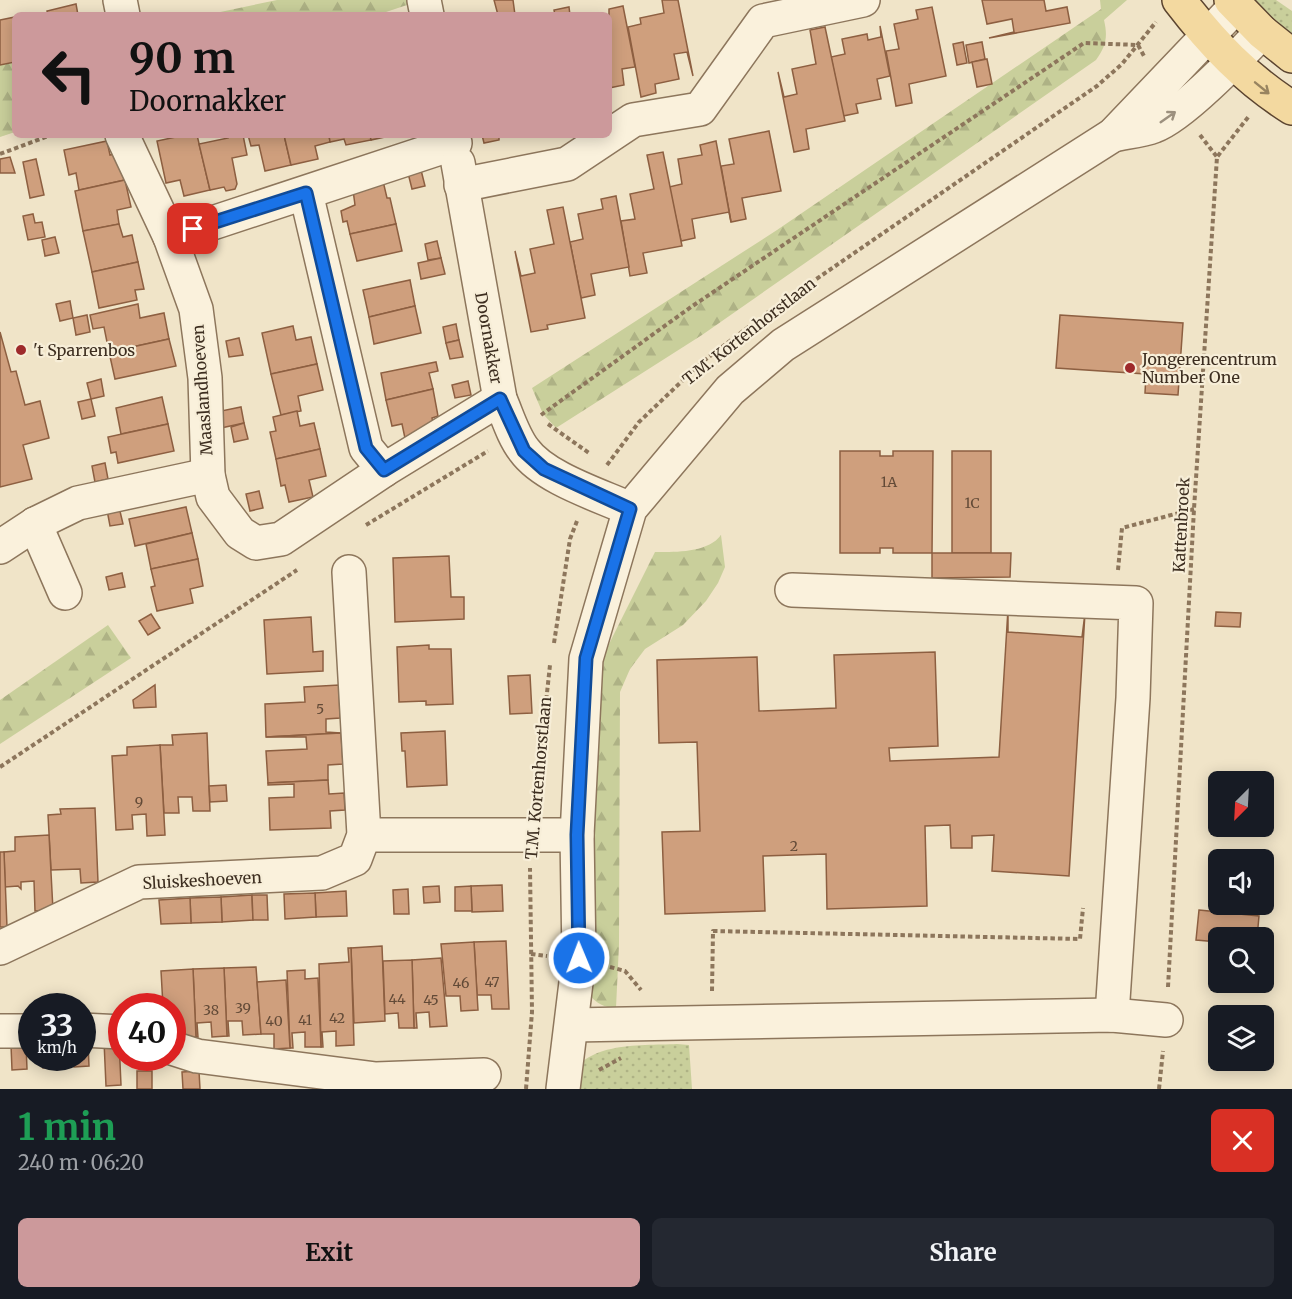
<!DOCTYPE html>
<meta charset="utf-8">
<style>
body{margin:0;font-family:Merriweather,serif;background:#242831;color:#f1f3f6;height:100vh;display:flex;flex-direction:column;font-size:22px;white-space:nowrap}
*{box-sizing:border-box;margin:0}
p{font-size:20px;color:#9ea1a6}
.icon{flex:none;width:33px;height:33px;fill:none;stroke:currentColor;stroke-width:2;stroke-linecap:round;stroke-linejoin:round}
.map{position:relative;height:1089px;overflow:hidden}
.side{display:flex;flex-direction:column;background:#171b24;flex:1}
.side>*{flex:none}
.top-card{position:absolute;left:12px;top:12px;width:600px;height:126px;border-radius:9px;box-shadow:0 3px 15px #0003;background:#cc999b;color:#111;overflow:hidden}
.needle{width:39px;rotate:204deg}
.fabs{position:absolute;left:1208px;top:771px;display:grid;gap:12px}
.fabs a{display:grid;place-items:center;width:66px;height:66px;border-radius:9px;background:#171b24;box-shadow:0 3px 15px #0003;font-size:30px}
.speed{position:absolute;left:18px;top:993px;display:flex;gap:12px;font-size:30px;font-weight:700;text-align:center}
.speed>*{display:grid;place-content:center;width:78px;height:78px;border-radius:50%;background:#171b24;box-shadow:0 3px 15px #0003;line-height:1}
.speed small{font-size:15px;font-weight:400}
.speed .limit{border:9px solid #d22;background:#fff;color:#111}
.pin{position:absolute;display:grid;place-items:center;width:51px;height:51px;color:#fff;margin:-26px;border-radius:12px;box-shadow:0 3px 9px #0006}
.me{position:absolute;width:66px;margin:-33px;rotate:359deg;stroke-linejoin:round;filter:drop-shadow(0 0 4px #0008)}
.turn{display:flex;align-items:center;gap:21px;height:126px;padding:0 18px;font-size:27px}
.turn .icon{width:78px;height:78px;stroke-width:2.5}
.turn b{display:block;font-size:42px;line-height:51px}
.round{display:grid;place-items:center;flex:none;width:63px;height:63px;border-radius:9px;background:#242831}
.head{display:flex;align-items:center;justify-content:space-between;height:102px;padding:0 18px}
h1{font-size:36px;font-weight:700;line-height:45px;color:#1e9e55}
.cta{display:flex;gap:12px;margin-top:auto;padding:12px 18px}
.cta a{flex:1;height:69px;border-radius:9px;background:#cc999b;color:#111;font-size:24px;font-weight:700;line-height:69px;text-align:center}
.cta a+a{background:#242831;color:#f1f3f6}
.map>svg:first-child{display:block}
</style>
<div class="map">
<svg width="1292" height="1089" viewBox="0 0 1292 1089">
<defs>
<pattern id="grass-dots" width="8" height="8" patternUnits="userSpaceOnUse" patternTransform="scale(1.5)"><rect width="8" height="8" fill="#c9cf9b"/><path d="M2 2h.1M6 6h.1" fill="none" stroke="#aeb285" stroke-width="1.8" stroke-linecap="round"/></pattern>
<pattern id="forest-firs" width="22" height="20" patternUnits="userSpaceOnUse" patternTransform="scale(1.5)"><rect width="22" height="20" fill="#c9cf9b"/><path d="M5 1l3.5 6h-7zM16 11l3.5 6h-7z" fill="#aeb285"/></pattern>
</defs>
<rect width="100%" height="100%" fill="#f0e4c8"/>
<g fill="url(#grass-dots)">
<path d="M1244,0H1276L1292,11V46Z"/>
<path d="M677,1044L689,1045L692,1089H567C576,1040 639,1046 677,1044Z"/>
</g>
<g fill="url(#forest-firs)">
<path d="M277,0H412L413,3L377,15H206Z"/>
<path d="M1100,0H1127L1104,20C1108,37 1106,46 1096,60L702,335L556,428L543,414L532,388L777,230L1101,9Z"/>
<path d="M15,60V132L0,137V63Z"/>
<path d="M721,535L725,567L718,583L706,601L683,625L645,649L630,669L620,692L619,945L616,1008C604,1008 597,1003 589,995L588,963L599,702L605,652L655,552C675,552 708,553 721,535Z"/>
<path d="M108,625L131,658L0,744V700Z"/>
</g>
<g fill="#cf9f7d" stroke="#8d5f41" stroke-width="1.5">
<path d="M494,0H513L515,15H498Z"/>
<path d="M662,0H678L693,76L687,52L674,54L679,79L655,84L656,93L641,97L628,27L641,24L640,18L664,13Z"/>
<path d="M982,0H1044L1046,11L1067,7L1070,23L989,38L1014,32L1012,19L987,24Z"/>
<path d="M76,4L78,15H48L47,11Z"/>
<path d="M623,6L635,67L622,69L624,85L609,88V9Z"/>
<path d="M569,7L570,15H555L554,10Z"/>
<path d="M932,7L946,76L909,84L912,103L896,106L886,51L899,49L894,24L918,19L916,10Z"/>
<path d="M15,17V62L0,65V20Z"/>
<path d="M880,26L890,76L877,79L881,99L856,104L858,113L843,116L831,57L845,54L842,39L867,34L868,40L881,37Z"/>
<path d="M825,27L845,121L806,129L809,149L794,152L778,72L784,97L797,94L792,69L816,64L810,30Z"/>
<path d="M963,42L967,63L957,65L953,44Z"/>
<path d="M982,42L985,59L969,63L966,45Z"/>
<path d="M987,59L992,84L977,87L972,62Z"/>
<path d="M769,131L781,191L742,198L746,219L731,222L721,166L734,164L729,139Z"/>
<path d="M185,135H197L210,190L184,196L180,180L166,183L157,141Z"/>
<path d="M227,135H243L247,155L232,158L237,184L235,189L226,191L224,187L210,190L199,144L228,138Z"/>
<path d="M248,135H284L291,165L265,171L259,145L251,146Z"/>
<path d="M284,135H329L330,142L315,146L318,159L291,165Z"/>
<path d="M329,135H370L371,140L346,145L344,139L330,142Z"/>
<path d="M370,135H394L371,140Z"/>
<path d="M482,135H499V140L484,143Z"/>
<path d="M107,141L110,155L119,153L125,180L79,190L76,173L69,175L64,150Z"/>
<path d="M716,141L731,222L729,212L692,219L695,238L681,241L669,187L682,184L678,159L702,155L700,145Z"/>
<path d="M663,152L682,246L643,253L647,273L630,276L621,221L635,219L630,194L654,189L647,155Z"/>
<path d="M10,157L15,173H0V159Z"/>
<path d="M36,159L44,195L30,198L23,162Z"/>
<path d="M421,170L425,186L412,189L408,173Z"/>
<path d="M125,180L131,207L117,210L119,224L83,231L75,191Z"/>
<path d="M383,181L387,198H390L396,224L350,234L347,221L343,222L341,211L355,205L353,190Z"/>
<path d="M616,196L629,267L591,274L595,295L581,298L570,242L583,239L578,214L603,209L601,199Z"/>
<path d="M563,207L585,318L547,325L548,329L531,332L515,251L521,276L535,273L530,249L554,244L547,210Z"/>
<path d="M33,214L35,223L42,222L45,237L28,240L23,216Z"/>
<path d="M119,224L123,237L132,235L138,262L92,272L83,231Z"/>
<path d="M396,224L402,251L357,261L350,234Z"/>
<path d="M55,237L59,253L45,256L42,240Z"/>
<path d="M437,241L441,258L428,260L425,244Z"/>
<path d="M441,258L445,274L421,279L418,263Z"/>
<path d="M138,262L144,289L135,290L137,300L99,308L92,272Z"/>
<path d="M410,280L415,306L369,317L363,290Z"/>
<path d="M70,301L73,318L60,321L56,304Z"/>
<path d="M138,304L140,318L164,313L169,339L109,352L104,327L93,329L90,315Z"/>
<path d="M415,306L421,333L374,344L369,317Z"/>
<path d="M87,315L90,332L76,335L73,318Z"/>
<path d="M1060,315L1183,323L1178,395L1145,393L1146,374L1056,368Z"/>
<path d="M456,324L459,340L446,343L443,327Z"/>
<path d="M293,326L296,340L311,337L317,364L271,374L262,333Z"/>
<path d="M0,332L11,372L16,371L25,405L40,401L49,438L23,445L32,479L0,487Z"/>
<path d="M239,338L243,355L229,357L226,341Z"/>
<path d="M169,339L176,366L115,379L109,352Z"/>
<path d="M459,340L463,357L450,359L446,343Z"/>
<path d="M436,362L438,371L429,373L433,389L386,400L381,373Z"/>
<path d="M317,364L323,390L298,396L301,411L281,415L271,374Z"/>
<path d="M101,379L104,396L91,399L87,383Z"/>
<path d="M468,381L471,395L455,398L452,385Z"/>
<path d="M433,389L438,416L432,418L435,431L406,443L402,424L392,426L386,400Z"/>
<path d="M162,397L168,424L121,434L116,408Z"/>
<path d="M91,399L95,416L82,419L78,402Z"/>
<path d="M241,407L244,423L221,428V411Z"/>
<path d="M297,411L300,426L314,423L320,449L276,459L270,432L276,431L273,417Z"/>
<path d="M244,423L248,439L234,442L231,427Z"/>
<path d="M168,424L174,451L118,463L116,452L111,453L108,437Z"/>
<path d="M320,449L326,476L309,480L313,497L289,502L285,485L281,486L276,459Z"/>
<path d="M840,451H880V456H893V451H933L932,553H893V548H880V553H840Z"/>
<rect x="952" y="451" width="39" height="102"/>
<path d="M105,463L108,479L95,482L92,466Z"/>
<path d="M259,491L263,508L250,511L246,494Z"/>
<path d="M119,507L123,524L110,526L107,510Z"/>
<path d="M186,507L192,533L135,546L129,519Z"/>
<path d="M192,533L198,559L151,569L146,544Z"/>
<path d="M932,553H1011L1010,577L932,578Z"/>
<path d="M449,556L451,597H464V619L395,622L393,558Z"/>
<path d="M198,559L203,586L190,589L193,603L157,611L151,587L155,586L151,569Z"/>
<path d="M122,573L125,587L109,590L106,577Z"/>
<path d="M1008,609V632L1082,637L1085,613L1069,876L992,871L994,835L972,836V848H951L950,825L925,826L927,906L827,909L826,854L763,856L765,911L665,914L662,832L700,831L697,742L659,743L657,660L757,657L759,711L836,708L834,655L935,652L938,746L889,748L890,761L999,757Z"/>
<path d="M1216,612L1241,613L1240,627L1215,626Z"/>
<path d="M151,614L160,628L148,635L139,621Z"/>
<path d="M311,617L313,652L323,651V671L267,674L264,620Z"/>
<path d="M429,645V649H451L453,704L426,705V701L399,702L397,647Z"/>
<path d="M530,675L532,713L510,714L508,676Z"/>
<path d="M155,685L156,707L134,708L133,700Z"/>
<path d="M339,685L340,718L326,719V732L341,733L266,737L265,704L305,702L304,687Z"/>
<path d="M445,731L447,785L407,787L405,751H402L401,733Z"/>
<path d="M207,733L210,811H193L192,797H178L179,813H164L160,745H173L172,735Z"/>
<path d="M341,733L343,764L328,765V780L268,783L266,751L307,749L306,737H266Z"/>
<path d="M160,745L165,835L147,836L146,814L132,815L133,829L116,830L112,756L127,755V747Z"/>
<path d="M328,780L329,794L344,793L345,810L330,811L331,828L270,830L269,798L294,797V784L268,785V783Z"/>
<path d="M226,785L227,801L210,802L209,786Z"/>
<path d="M95,808L98,882L81,883L80,869L51,870L48,815L61,814L60,809Z"/>
<path d="M49,835L53,910L35,911L34,881L21,882V889L18,886L5,887L4,852L15,851V837Z"/>
<path d="M0,852H4L7,927H0Z"/>
<path d="M502,885L503,911L472,912L471,886Z"/>
<path d="M439,886L440,902L424,903L423,887Z"/>
<path d="M471,886L472,911H455V887Z"/>
<path d="M408,889L409,914H394L393,890Z"/>
<path d="M346,891L347,916L316,917L315,893Z"/>
<path d="M315,893L316,917L285,919L284,894Z"/>
<path d="M252,895L253,920L222,922L221,897Z"/>
<path d="M252,895H267L268,920H253Z"/>
<path d="M221,897L222,922L191,923L190,898Z"/>
<path d="M190,898L191,923L161,924L159,900Z"/>
<path d="M1199,910L1259,916L1257,938H1218V942L1196,940Z"/>
<path d="M506,941L509,1009H492L491,995H477L474,942Z"/>
<path d="M474,942L478,1010L461,1011L460,996H446L441,944Z"/>
<path d="M382,946L385,1021L354,1023L351,948Z"/>
<path d="M348,948H351L354,1045L336,1046V1031L322,1032L323,1047H321L319,964L349,962Z"/>
<path d="M441,958L447,1026L430,1027L429,1012L416,1013L417,1028H414L412,960Z"/>
<path d="M412,960L414,1028H399L398,1013L385,1014L383,961Z"/>
<path d="M256,967L261,1034L243,1035L242,1021H228L229,1036H227L224,968Z"/>
<path d="M224,968L227,1036L212,1037L211,1022L197,1023L198,1037H196L193,969Z"/>
<path d="M193,969L196,1037L181,1038L180,1023L172,1024V1006H163L161,971Z"/>
<path d="M305,970V979L318,978L321,1047H305V1032L292,1033L293,1048H290L287,971Z"/>
<path d="M286,980L290,1048L274,1049V1034H261L257,982Z"/>
<path d="M119,1040L121,1085L106,1086L104,1041Z"/>
<path d="M82,1042H88L89,1066L74,1067V1058H82Z"/>
<path d="M26,1044L27,1069L12,1070L11,1045Z"/>
<path d="M43,1058H58V1067L43,1068Z"/>
<rect x="137" y="1071" width="15" height="18"/>
<path d="M199,1071L200,1089H183L182,1072Z"/>
</g>
<g fill="none" stroke-linecap="round" stroke-linejoin="round">
<defs>
<g id="minor">
<path d="M120,0L123,15"/>
<path d="M424,0L427,15"/>
<path d="M122,135L170,237"/>
<path d="M1113,135C1126,132 1141,131 1154,126C1182,116 1240,55 1262,32"/>
<path d="M455,143L170,237L196,309L205,378L208,475L213,497L240,533L256,543L281,539L384,470L500,399"/>
<path d="M458,163L500,399C507,415 513,436 524,450C544,478 599,495 630,509"/>
<path d="M461,185L567,164L633,120L700,109L763,21L863,0"/>
<path d="M306,193L366,448L384,470"/>
<path d="M35,524L65,593"/>
<path d="M0,547L35,524L78,503L208,475"/>
<path d="M792,590L1136,603L1133,698L1112,1015"/>
<path d="M364,835H577"/>
<path d="M0,948L139,882L322,873L355,859L364,835L349,572"/>
<path d="M572,1025L1112,1015L1166,1020"/>
<path d="M82,1030L122,1032"/>
<path d="M0,1031H32"/>
<path d="M172,1048L197,1056L376,1079L484,1075"/>
<path d="M563,1089L579,958L577,835L586,659L630,509L730,390L783,345L1113,135L1236,6"/>
</g>
<g id="major">
<path d="M1179,0C1212,43 1246,79 1292,108"/>
<path d="M1231,0L1262,32L1292,56"/>
</g>
</defs>
<use href="#minor" stroke="#8d765c" stroke-width="36"/>
<use href="#major" stroke="#5b4430" stroke-width="36"/>
<g stroke="#8d765c" stroke-width="4" stroke-dasharray="4.5 3" stroke-linecap="butt">
<path d="M1200,135L1217,157"/>
<path d="M0,154L51,135"/>
<path d="M767,313L1097,86L1122,64L1156,22"/>
<path d="M541,415L691,307L1084,43L1138,45L1144,56"/>
<path d="M548,424L589,453"/>
<path d="M607,465L639,422L701,363L751,325"/>
<path d="M366,525L488,451"/>
<path d="M1118,570L1122,528L1194,509"/>
<path d="M554,643L570,539L577,521"/>
<path d="M0,767L297,570"/>
<path d="M535,804L550,665"/>
<path d="M531,954L547,956"/>
<path d="M610,967L625,971L641,990"/>
<path d="M1168,987L1194,509L1217,157L1249,116"/>
<path d="M712,991L713,931L1080,939L1083,908"/>
<path d="M599,1070L621,1058"/>
<path d="M526,1089L532,1012L530,868"/>
<path d="M1159,1089L1163,1051"/>
</g>
<use href="#minor" stroke="#faf1dc" stroke-width="33"/>
<use href="#major" stroke="#f3d9a0" stroke-width="33"/>
</g>
<defs><path id="oneway-shaft" d="M-6 0H5M1.5-3L5.5 0L1.5 3" fill="none" stroke-width="1.6" stroke-linecap="round" stroke-linejoin="round" transform="scale(1.5)"/></defs>
<use stroke="#988460" href="#oneway-shaft" transform="translate(1262 88) rotate(39)"/>
<use stroke="#9c907e" href="#oneway-shaft" transform="translate(1168 117) rotate(-35)"/>
<g fill="none" stroke-linecap="round" stroke-linejoin="round">
<defs>
<path id="route" d="M193,229L306,193L366,448L384,470L500,399L524,451L544,469L630,509L586,658L577,835L579,958"/>
</defs>
<use href="#route" stroke="#114b97" stroke-width="15"/>
<use href="#route" stroke="#1a73e8" stroke-width="10"/>
</g>
<g fill="#9e2a2b" stroke="#f7eed8" stroke-width="2">
<circle cx="21" cy="350" r="6"/>
<circle cx="1130" cy="368" r="6"/>
</g>
<g text-anchor="middle" stroke-width="4.5" stroke-linejoin="round" paint-order="stroke">
<g font-size="14" fill="#624a37">
<text x="889" y="487">1A</text>
<text x="972" y="508">1C</text>
<text x="320" y="714">5</text>
<text x="139" y="807">9</text>
<text x="794" y="851">2</text>
<text x="492" y="987">47</text>
<text x="461" y="988">46</text>
<text x="397" y="1004">44</text>
<text x="431" y="1005">45</text>
<text x="243" y="1013">39</text>
<text x="211" y="1015">38</text>
<text x="337" y="1023">42</text>
<text x="305" y="1025">41</text>
<text x="274" y="1026">40</text>
</g>
<g font-size="16" fill="#3d2e20" stroke="#f7eed8">
<text transform="translate(749 331) rotate(-38)" y="6">T.M. Kortenhorstlaan</text>
<text transform="translate(489 338) rotate(80)" y="6">Doornakker</text>
<text transform="translate(202 390) rotate(-94)" y="6">Maaslandhoeven</text>
<text transform="translate(1181 525) rotate(-87)" y="6">Kattenbroek</text>
<text transform="translate(538 778) rotate(-85)" y="6">T.M. Kortenhorstlaan</text>
<text transform="translate(202 880) rotate(-3)" y="6">Sluiskeshoeven</text>
</g>
<g font-size="16" fill="#3d2e20" stroke="#f7eed8" text-anchor="start">
<text x="33" y="356">'t Sparrenbos</text>
<text x="1142" y="365">Jongerencentrum<tspan x="1142" dy="18">Number One</tspan></text>
</g>
</g>
</svg>
<div class="fabs">
<a><svg class="needle" viewBox="-14 -14 28 28"><path d="M0-13l5 13h-10z" fill="#e53935"/><path d="M0 13l5-13h-10z" fill="#9ea1a6"/></svg></a>
<a><svg class="icon" aria-label="sound" viewBox="0 0 24 24"><path d="M4 9h4l5-4v14l-5-4H4zM17 9q2 3 0 6"/></svg></a>
<a><svg class="icon" aria-label="search" viewBox="0 0 24 24"><circle cx="10" cy="10" r="6"/><path d="M15 15l6 6"/></svg></a>
<a><svg class="icon" aria-label="layers" viewBox="0 0 24 24"><path d="M12 4l9 5-9 5-9-5zM3 14l9 5 9-5"/></svg></a>
</div>
<div class="speed"><div>33<small>km/h</small></div><div class="limit">40</div></div>
<div class="pin" style="left:193px;top:229px;background:#d93025"><svg class="icon" aria-label="arrive" viewBox="0 0 24 24"><path d="M6 21V4h12l-3 4 3 4H6"/></svg></div>
<svg class="me" style="left:579px;top:958px" viewBox="-20 -20 40 40"><circle r="17" fill="#1a73e8" stroke="#fff" stroke-width="3"/><path d="M0-11L8 9 0 5-8 9z" fill="#fff"/></svg>
<div class="top-card">
<div class="turn"><svg class="icon" aria-label="left" viewBox="0 0 24 24"><path d="M17 20v-9H6M10 6l-5 5 5 5"/></svg><div><b>90 m</b>Doornakker</div></div>
</div>
</div>
<section class="side">
<div class="head"><div><h1>1 min</h1><p>240 m · 06:20</p></div><a class="round" style="background:#d93025;color:#fff"><svg class="icon" aria-label="close" viewBox="0 0 24 24"><path d="M6 6l12 12M18 6L6 18"/></svg></a></div>
<div class="cta"><a>Exit</a><a>Share</a></div>
</section>
